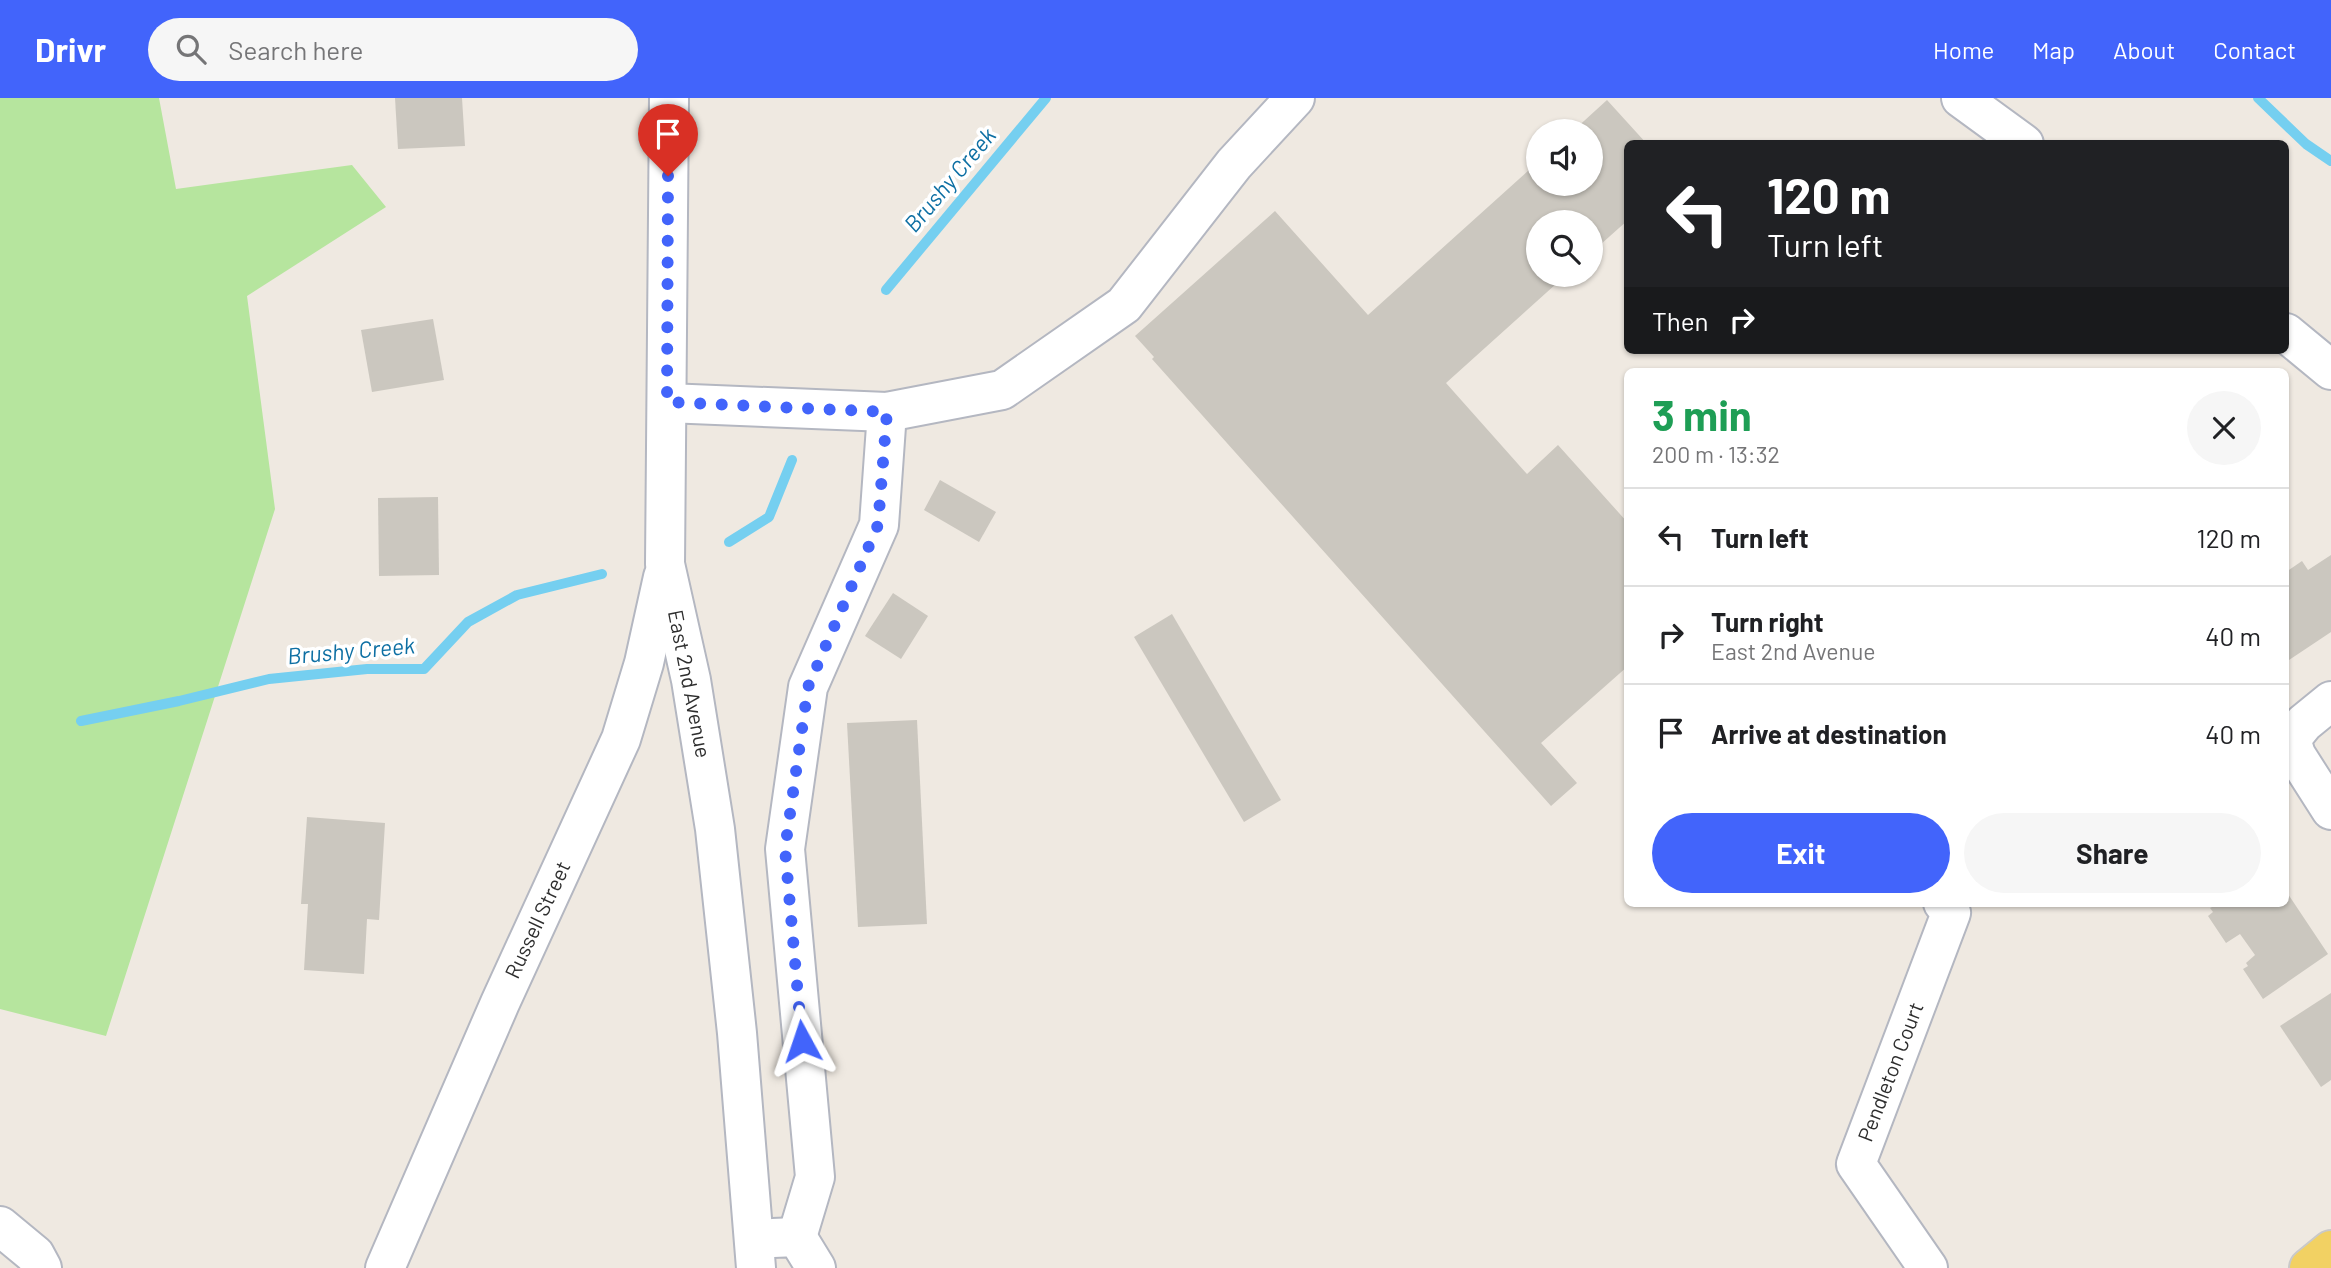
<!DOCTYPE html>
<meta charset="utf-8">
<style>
body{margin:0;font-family:Barlow,sans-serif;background:#f6f6f6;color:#202124;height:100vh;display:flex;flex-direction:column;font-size:26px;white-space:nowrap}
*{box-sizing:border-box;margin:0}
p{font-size:23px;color:#757577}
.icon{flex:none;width:38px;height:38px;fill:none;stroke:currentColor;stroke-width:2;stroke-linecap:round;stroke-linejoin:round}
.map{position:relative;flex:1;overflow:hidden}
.side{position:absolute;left:1624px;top:270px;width:665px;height:539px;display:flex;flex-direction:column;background:#fff;border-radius:10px;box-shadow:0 2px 5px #0004}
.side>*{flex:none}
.top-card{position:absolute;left:1624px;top:42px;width:665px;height:214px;border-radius:10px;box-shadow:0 2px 5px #0004;background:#202124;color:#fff;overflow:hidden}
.fabs{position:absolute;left:1526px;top:21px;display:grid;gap:14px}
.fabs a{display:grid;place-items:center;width:77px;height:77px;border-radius:50%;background:#fff;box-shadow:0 2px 5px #0004;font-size:35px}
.pin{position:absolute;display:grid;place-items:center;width:60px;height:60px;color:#fff;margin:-72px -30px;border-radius:50% 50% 50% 0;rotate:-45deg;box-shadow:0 0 7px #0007}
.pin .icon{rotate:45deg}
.me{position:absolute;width:77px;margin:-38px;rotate:355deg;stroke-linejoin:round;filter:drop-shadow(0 0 5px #0008)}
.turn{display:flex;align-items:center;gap:24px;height:147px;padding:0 28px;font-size:32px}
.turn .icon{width:91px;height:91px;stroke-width:2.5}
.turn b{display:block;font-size:49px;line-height:60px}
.then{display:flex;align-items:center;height:66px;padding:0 28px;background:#0003;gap:14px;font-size:26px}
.round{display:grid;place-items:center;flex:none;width:74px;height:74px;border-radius:37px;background:#f6f6f6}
.head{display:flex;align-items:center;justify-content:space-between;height:119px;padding:0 28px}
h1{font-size:42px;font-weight:700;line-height:52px;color:#1e9e55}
.primary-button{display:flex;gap:14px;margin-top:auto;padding:14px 28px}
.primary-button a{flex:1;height:80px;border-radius:42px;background:#4264fb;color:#fff;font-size:28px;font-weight:700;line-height:80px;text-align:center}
.primary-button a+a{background:#f6f6f6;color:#202124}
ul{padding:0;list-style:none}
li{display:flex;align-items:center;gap:21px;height:98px;padding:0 28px;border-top:2px solid #e0e0e0}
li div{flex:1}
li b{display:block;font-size:26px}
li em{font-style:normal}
header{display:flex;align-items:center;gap:42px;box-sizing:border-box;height:98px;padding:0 35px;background:#4264fb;color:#fff}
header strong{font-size:33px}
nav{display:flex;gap:38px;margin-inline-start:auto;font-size:24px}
.search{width:490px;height:63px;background:#f6f6f6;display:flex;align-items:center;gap:18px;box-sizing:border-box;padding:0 24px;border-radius:38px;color:#757577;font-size:26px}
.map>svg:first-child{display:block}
</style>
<header>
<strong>Drivr</strong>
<div class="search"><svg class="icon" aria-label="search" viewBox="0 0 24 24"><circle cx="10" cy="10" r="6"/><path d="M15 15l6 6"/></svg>Search here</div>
<nav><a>Home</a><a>Map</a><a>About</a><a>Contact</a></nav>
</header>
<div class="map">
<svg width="2331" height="1170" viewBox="0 0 2331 1170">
<rect width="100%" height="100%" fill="#efe9e1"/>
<path fill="#b6e59e" d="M0,0H159L176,91L352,67L386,109L247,198L275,411L106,938L0,911Z"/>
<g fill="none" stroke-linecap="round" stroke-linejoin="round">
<g stroke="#75cff0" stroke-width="10">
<path d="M2258,0L2306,46L2331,63"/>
<path d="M886,192L1046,0"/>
<path d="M729,444L769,419L792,362"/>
<path d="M81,623L179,603L269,581L367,571H424L468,524L517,497L602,476"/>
</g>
</g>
<g fill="#cbc7bf">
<path d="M395,0H462L465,48L398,51Z"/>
<path d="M1607,2L1647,46H1628V122L1591,155V124H1538V177H1566L1446,285L1527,376L1558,347L1628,425V568L1541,645L1577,685L1551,708L1152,261L1154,259L1135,238L1275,113L1368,217L1538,64V86H1591V33H1573Z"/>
<path d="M433,221L444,282L372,294L361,232Z"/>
<path d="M940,382L996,414L979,444L924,412Z"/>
<path d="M438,399L439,477L379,478L378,400Z"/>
<path d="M2331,457V534L2286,564V474L2302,463L2308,472Z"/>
<path d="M893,495L928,518L901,561L865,538Z"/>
<path d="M1172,516L1281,702L1244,724L1134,539Z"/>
<path d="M917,622L927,826L858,829L847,625Z"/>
<path d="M307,719L385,725L379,822L367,821L364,876L304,872L308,806H301Z"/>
<path d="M2286,793L2328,856L2263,901L2243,871L2248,868L2246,865L2255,857L2240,836L2226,845L2208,818L2213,814L2210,810L2214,808L2213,805H2286Z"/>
<path d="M2331,895V982L2321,989L2280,928Z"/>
</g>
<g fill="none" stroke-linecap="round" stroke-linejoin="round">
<defs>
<g id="minor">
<path d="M669,0L665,466L691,582L715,731L737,935L756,1170"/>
<path d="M1961,0L2024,46"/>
<path d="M2286,235L2331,272"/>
<path d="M667,305L887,314L1002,292L1124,207L1234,66L1295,0"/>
<path d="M2331,603L2304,625L2291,641L2296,657L2331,712"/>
<path d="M0,1128L35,1157L42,1170"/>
<path d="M797,1139L815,1079L785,751L808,589L879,427L887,314"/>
<path d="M773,1140L797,1139L816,1170"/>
<path d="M385,1170L500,905L621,641L644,565L663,479"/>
<path d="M1928,1170L1856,1066L1951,815L1943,805"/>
</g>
<path id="major" d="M2309,1170L2331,1152"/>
</defs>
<use href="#minor" stroke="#b4b7c1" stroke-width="42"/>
<use href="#major" stroke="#c9c9c9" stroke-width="42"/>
<use href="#minor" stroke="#fff" stroke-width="38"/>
<use href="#major" stroke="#f2d163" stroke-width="38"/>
</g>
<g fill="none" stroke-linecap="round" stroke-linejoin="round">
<path stroke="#4264fb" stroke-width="12" stroke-dasharray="0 21.6" d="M668,78L667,304L887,314L878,427L808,589L785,751L802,943"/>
</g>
<g text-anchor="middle" stroke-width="7" stroke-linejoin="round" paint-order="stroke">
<g font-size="21" fill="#2e2e2e" stroke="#fff">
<text transform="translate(689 586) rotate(79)" y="7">East 2nd Avenue</text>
<text transform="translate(538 822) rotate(-65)" y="7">Russell Street</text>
<text transform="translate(1891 974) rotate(-69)" y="7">Pendleton Court</text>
</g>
<g font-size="23" font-style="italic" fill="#0d6fa3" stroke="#fff">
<text transform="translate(950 82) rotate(-50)" y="8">Brushy Creek</text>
<text transform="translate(351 553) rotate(-5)" y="8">Brushy Creek</text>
</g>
</g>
</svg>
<div class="fabs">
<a><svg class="icon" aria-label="sound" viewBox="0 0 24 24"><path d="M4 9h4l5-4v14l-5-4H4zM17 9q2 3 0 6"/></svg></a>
<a><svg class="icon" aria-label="search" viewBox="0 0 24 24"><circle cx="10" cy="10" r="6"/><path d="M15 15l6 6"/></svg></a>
</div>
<div class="pin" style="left:668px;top:78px;background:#d93025"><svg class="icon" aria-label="arrive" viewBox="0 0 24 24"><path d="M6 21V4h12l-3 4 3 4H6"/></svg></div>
<svg class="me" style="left:802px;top:943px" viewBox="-20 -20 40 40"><path d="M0-17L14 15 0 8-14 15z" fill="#4264fb" stroke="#fff" stroke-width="4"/></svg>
<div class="top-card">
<div class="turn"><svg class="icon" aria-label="left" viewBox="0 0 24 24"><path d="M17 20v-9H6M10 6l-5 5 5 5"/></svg><div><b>120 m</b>Turn left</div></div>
<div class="then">Then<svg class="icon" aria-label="right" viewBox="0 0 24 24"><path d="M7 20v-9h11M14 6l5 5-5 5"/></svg></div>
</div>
<section class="side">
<div class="head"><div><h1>3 min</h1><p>200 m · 13:32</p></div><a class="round"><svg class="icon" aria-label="close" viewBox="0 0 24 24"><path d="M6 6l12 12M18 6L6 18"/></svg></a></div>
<ul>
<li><svg class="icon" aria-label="left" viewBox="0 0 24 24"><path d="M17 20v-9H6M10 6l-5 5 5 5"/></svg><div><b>Turn left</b></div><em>120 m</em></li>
<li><svg class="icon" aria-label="right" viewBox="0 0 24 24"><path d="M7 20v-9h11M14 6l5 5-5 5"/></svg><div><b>Turn right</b><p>East 2nd Avenue</p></div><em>40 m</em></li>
<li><svg class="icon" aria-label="arrive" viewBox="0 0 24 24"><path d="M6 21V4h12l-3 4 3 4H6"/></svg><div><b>Arrive at destination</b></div><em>40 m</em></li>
</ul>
<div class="primary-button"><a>Exit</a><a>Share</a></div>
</section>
</div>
